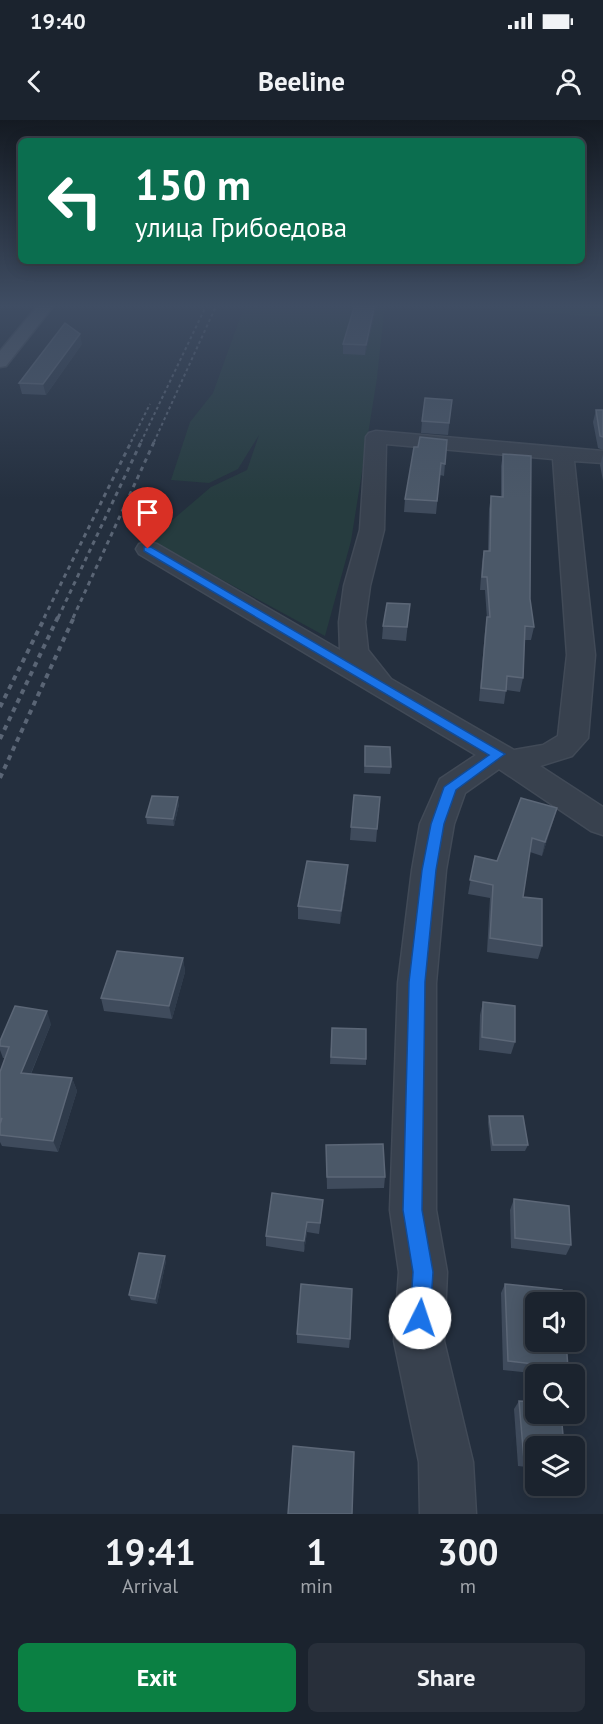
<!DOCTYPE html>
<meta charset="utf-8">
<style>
body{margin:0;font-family:"PT Sans",sans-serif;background:#282f3a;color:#f1f3f6;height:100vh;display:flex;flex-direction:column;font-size:22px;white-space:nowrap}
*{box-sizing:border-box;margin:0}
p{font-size:20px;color:#a0a4aa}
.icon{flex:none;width:33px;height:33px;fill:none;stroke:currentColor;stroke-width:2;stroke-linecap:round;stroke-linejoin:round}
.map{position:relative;height:1394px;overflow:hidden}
.drawer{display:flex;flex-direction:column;background:#1b232e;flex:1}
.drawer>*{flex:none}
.guide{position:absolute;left:18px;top:18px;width:567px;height:126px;border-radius:9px;box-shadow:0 3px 15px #0003,0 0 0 2px #39404a;background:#0b6e4f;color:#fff;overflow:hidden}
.fabs{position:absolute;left:525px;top:1172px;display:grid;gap:12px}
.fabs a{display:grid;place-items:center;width:60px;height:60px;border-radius:9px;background:#1b232e;box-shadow:0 3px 15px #0003,0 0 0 2px #39404a;font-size:30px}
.pin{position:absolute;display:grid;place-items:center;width:51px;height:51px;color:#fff;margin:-62px -26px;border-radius:50% 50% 50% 0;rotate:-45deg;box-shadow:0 0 6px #0007}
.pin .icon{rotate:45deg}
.me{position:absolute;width:66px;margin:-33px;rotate:4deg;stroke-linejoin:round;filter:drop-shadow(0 0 4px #0008)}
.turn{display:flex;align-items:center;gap:21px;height:126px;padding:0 18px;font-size:27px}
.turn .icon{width:78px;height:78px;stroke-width:2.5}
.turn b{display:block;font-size:42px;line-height:51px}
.eta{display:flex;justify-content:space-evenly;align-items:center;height:102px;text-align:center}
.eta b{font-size:36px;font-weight:800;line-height:42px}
.cta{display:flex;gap:12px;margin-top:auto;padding:12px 18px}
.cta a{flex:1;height:69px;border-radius:9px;background:#0b8043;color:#fff;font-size:24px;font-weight:800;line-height:69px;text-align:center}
.cta a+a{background:#282f3a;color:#f1f3f6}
.status{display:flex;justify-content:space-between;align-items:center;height:42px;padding:0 30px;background:#1b232e;direction:ltr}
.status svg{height:16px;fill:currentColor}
header{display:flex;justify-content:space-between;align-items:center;height:78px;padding:0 18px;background:#1b232e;font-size:27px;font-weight:800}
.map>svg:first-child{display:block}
</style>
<div class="status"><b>19:40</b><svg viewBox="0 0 49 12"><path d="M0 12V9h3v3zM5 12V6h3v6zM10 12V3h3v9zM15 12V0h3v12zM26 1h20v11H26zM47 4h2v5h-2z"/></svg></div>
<header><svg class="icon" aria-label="back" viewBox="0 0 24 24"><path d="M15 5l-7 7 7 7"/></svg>Beeline<svg class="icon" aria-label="person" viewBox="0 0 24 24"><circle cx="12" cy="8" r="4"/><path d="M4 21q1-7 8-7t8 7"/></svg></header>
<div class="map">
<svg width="603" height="1394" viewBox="0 0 603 1394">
<rect width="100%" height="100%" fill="#242f3e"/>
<g fill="#263c3f">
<path d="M245,184H385L377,258L351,421L325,516L149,420L211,367L247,350L259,315L238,349L209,363L171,360L190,302L213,273Z"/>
<path d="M414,184H603V197Z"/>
</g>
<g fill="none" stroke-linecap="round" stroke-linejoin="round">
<defs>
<path id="minor" d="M376,311L603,331V343L574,341L595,535L588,618L572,636L540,646L603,687V715L591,711L499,649L465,673L454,704L446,750L436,863V1090L447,1152L444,1221L473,1342L476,1394H420L419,1342L394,1221L399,1152L390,1090L398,863L412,750L420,704L440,659L476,635L139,434L136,429L139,424L148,422L157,424L340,530L339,502L344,466L360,410L366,317L369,313ZM386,324L553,339L567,535L558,616L543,625L514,630L391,559L368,530L365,502L370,466L384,410Z"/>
<path id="major" d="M39,184H55L6,246L0,247V231Z"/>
</defs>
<use href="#minor" stroke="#414a57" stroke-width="3"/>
<use href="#major" stroke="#414a57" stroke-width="3"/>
<use href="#minor" fill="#38414e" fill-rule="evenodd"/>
<use href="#major" fill="#56606e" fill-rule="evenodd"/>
<g stroke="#5a6575" stroke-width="2" stroke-dasharray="3 3" stroke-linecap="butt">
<path d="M131,322L150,284"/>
<path d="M141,322L207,184"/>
<path d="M154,322L217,184"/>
</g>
<g stroke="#5a6575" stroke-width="3" stroke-dasharray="4.5 4.5" stroke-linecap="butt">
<path d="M44,498L132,320"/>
<path d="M58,498L142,320"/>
<path d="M73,498L155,320"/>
</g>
<g stroke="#5a6575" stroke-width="4" stroke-dasharray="5 5" stroke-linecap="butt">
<path d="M0,587L45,497"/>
<path d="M0,619L58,497"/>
<path d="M0,658L74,497"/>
</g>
</g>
<g fill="#3f4b5c">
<path d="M355,184H377L365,235L343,234V224Z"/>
<path d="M82,224L46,275L22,274L19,263Z"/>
<path d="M452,280L448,315L421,313L422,301Z"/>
<path d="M596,290H603V330L598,328L593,302Z"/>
<path d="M447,320L444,356L440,355L436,394L404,392L405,379L418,327Z"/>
<path d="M503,334L530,479L534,507L531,520H525L523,558L520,572L506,570L504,584L479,581L485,511L487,499L485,470H480L482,443L484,431H488L489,389L491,376L501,377V346Z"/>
<path d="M603,334V361L600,345Z"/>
<path d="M410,484L406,521L382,519L383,506Z"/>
<path d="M365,626L391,647L390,654L364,653Z"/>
<path d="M380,677L376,722L350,720L351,707Z"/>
<path d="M179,684L174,706L147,704L146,697Z"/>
<path d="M557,688L542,736L530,732L523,777L542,826L538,839L487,832L490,778L468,774L475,736L497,741Z"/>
<path d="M347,759L340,804L298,799V786Z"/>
<path d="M183,838L185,852L172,899L104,891L101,878Z"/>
<path d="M483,882L515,922L511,934L479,930L480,895Z"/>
<path d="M51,904L31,954L72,958L77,971L58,1032L2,1026L0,1022V952L5,938H3L0,930V921Z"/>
<path d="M332,908L366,939V945L330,944Z"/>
<path d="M489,996L528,1025L525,1031H491L488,1002Z"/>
<path d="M326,1025L385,1057L384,1068L327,1069Z"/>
<path d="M514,1079L571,1125L566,1135L511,1128L510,1090Z"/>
<path d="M322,1091L319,1114L307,1112L304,1132L266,1126V1116Z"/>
<path d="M166,1141L157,1184L131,1180L129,1175Z"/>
<path d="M505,1164L568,1248L564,1254H541L503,1250L501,1173Z"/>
<path d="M297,1214L350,1219L349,1228L297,1223Z"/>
<path d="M519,1281L536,1326V1348L518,1346L514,1289Z"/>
</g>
<g fill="#2f3b4b">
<path d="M0,184H2L3,188L0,189Z"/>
<path d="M375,184H377L365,235L366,225Z"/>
<path d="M80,214L82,224L46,275L43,264Z"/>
<path d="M178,677L179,684L174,706L173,699Z"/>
<path d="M557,688L553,702L542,736L545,722Z"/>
<path d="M348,745L347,759L340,804L341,791Z"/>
<path d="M183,838L185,852L172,899L169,886Z"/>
<path d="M47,891L51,904L26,965L21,953Z"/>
<path d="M72,958L77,971L58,1032L53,1021Z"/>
<path d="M307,1102V1112L304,1132V1121Z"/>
<path d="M165,1136L166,1141L157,1184L155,1179Z"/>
</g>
<g fill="#4b5868" stroke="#5c6777" stroke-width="1.5">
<path d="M355,184H375L366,225L343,224Z"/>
<path d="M65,203L80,214L43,264L19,263Z"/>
<path d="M425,278L452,280L449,303L422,301Z"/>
<path d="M596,290H603V317L600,316Z"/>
<path d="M420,317L447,320L445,344L441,343L437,381L405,379L414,327H418Z"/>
<path d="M503,334L531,336L530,479L534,507L525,506L523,558L507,556L506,571L481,568L487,497H490L487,457H482L484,431H490L491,376L503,377Z"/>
<path d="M387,483L410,484L407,507L383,506Z"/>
<path d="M365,626L390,627L391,647L365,646Z"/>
<path d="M354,675L380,677L377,709L351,707Z"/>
<path d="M152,676L178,677L173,699L146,697Z"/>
<path d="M521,678L557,688L545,722L532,718L523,777L542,779V826L490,818L493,765L470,760L475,736L497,741Z"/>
<path d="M307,741L348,745L341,791L298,786Z"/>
<path d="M117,831L183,838L169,886L101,878Z"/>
<path d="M483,882L515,886V922L482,917Z"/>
<path d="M15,886L47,891L21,953L72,958L53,1021L0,1015V1004L2,998L0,1001V952L9,927L0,926V921Z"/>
<path d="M332,908L366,909V939L331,937Z"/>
<path d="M489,996H523L528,1025H493Z"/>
<path d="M383,1024L385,1057H327L326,1025Z"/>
<path d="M272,1073L323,1080L320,1103L307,1102L304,1121L266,1116Z"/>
<path d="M514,1079L569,1086L571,1125L515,1118Z"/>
<path d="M139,1133L165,1136L155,1179L129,1175Z"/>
<path d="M301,1164L352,1169L350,1219L297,1214Z"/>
<path d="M505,1164L562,1170L563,1182H536V1221H566L568,1248L508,1241Z"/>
<path d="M519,1281L536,1282V1293H561L564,1326H536V1341L524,1340Z"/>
<path d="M293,1326L354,1332L352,1394H288Z"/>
</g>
<linearGradient id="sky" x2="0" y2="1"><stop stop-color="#141a22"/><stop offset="0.49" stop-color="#3f4d63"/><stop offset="1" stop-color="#3f4d63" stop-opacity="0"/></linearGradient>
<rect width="603" height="379" fill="url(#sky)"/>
<path fill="#1a73e8" stroke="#114b97" stroke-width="1.5" d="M144,427H151L505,634L456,670L444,704L436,750L425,862L422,1090L433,1152L430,1198L427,1205L420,1208L413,1205L410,1198L413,1152L403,1090L409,862L422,750L431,704L444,667L489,635L144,431Z"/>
</svg>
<div class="fabs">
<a><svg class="icon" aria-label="sound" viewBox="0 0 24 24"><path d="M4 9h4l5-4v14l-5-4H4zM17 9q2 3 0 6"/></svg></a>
<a><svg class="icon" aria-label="search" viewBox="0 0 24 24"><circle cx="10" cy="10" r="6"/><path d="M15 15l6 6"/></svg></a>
<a><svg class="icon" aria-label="layers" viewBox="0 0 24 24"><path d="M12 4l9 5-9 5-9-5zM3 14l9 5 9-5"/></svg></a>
</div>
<div class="pin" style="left:148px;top:429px;background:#d93025"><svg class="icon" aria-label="arrive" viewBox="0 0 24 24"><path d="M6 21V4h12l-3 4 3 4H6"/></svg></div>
<svg class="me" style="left:420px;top:1198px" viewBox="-20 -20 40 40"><circle r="19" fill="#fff"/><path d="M0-13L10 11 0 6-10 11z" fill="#1a73e8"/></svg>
<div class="guide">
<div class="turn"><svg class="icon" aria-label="left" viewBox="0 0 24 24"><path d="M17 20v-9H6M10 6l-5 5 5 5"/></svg><div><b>150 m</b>улица Грибоедова</div></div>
</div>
</div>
<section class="drawer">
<div class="eta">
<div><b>19:41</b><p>Arrival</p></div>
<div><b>1</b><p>min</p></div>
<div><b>300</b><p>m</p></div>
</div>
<div class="cta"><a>Exit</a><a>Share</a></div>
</section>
